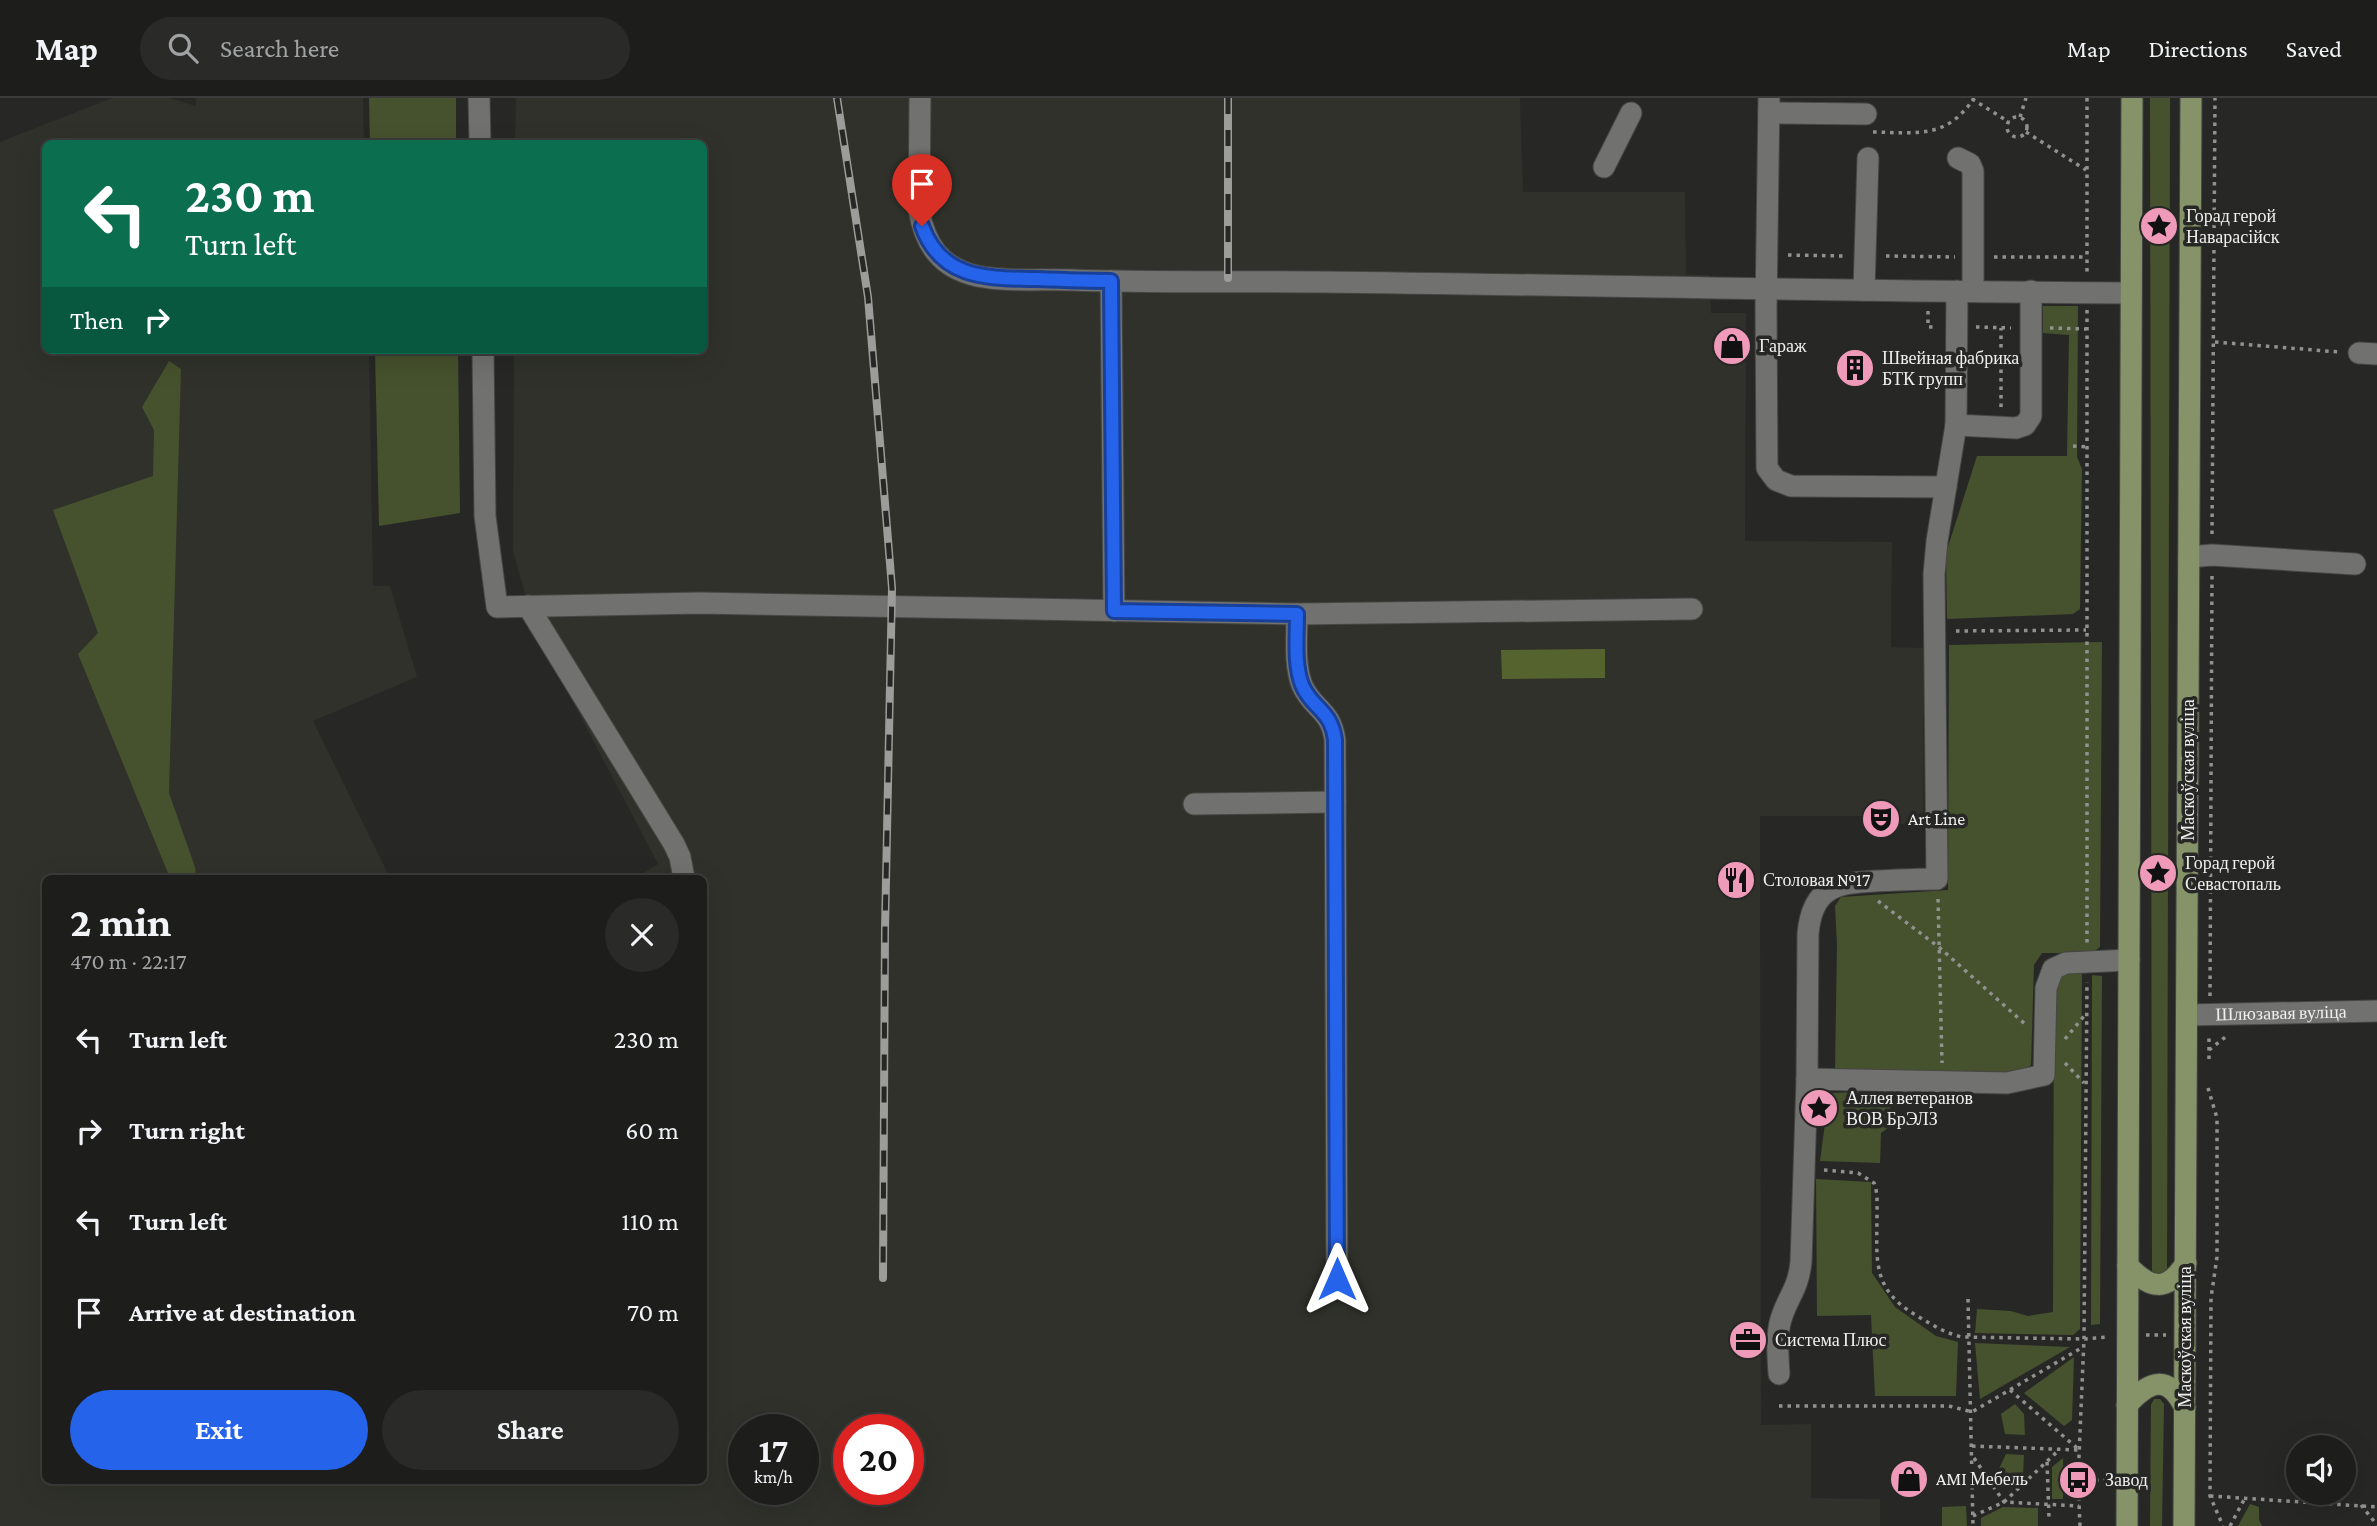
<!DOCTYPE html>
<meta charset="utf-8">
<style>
body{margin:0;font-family:"Crimson Pro",serif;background:#2a2b29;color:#f1f3f6;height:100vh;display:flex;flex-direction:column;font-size:26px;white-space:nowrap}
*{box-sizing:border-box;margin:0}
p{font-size:23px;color:#a0a2a3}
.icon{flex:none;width:38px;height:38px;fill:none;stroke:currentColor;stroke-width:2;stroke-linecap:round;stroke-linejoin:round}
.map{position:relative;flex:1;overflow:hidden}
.drawer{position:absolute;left:42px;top:777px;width:665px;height:609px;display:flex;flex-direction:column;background:#1d1e1c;border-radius:10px;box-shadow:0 7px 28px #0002,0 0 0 2px #3b3c3b}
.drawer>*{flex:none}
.banner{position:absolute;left:42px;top:42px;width:665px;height:214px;border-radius:10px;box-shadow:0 7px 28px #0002,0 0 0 2px #3b3c3b;background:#0b6e4f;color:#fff;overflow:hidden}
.buttons{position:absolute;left:2286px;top:1337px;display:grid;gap:14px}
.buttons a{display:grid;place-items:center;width:70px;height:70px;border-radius:50%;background:#1d1e1c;box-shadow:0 7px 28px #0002,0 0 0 2px #3b3c3b;font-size:35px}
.speed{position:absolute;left:728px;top:1316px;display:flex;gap:14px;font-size:35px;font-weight:700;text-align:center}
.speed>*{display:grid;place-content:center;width:91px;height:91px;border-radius:50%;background:#1d1e1c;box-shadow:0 7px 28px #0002,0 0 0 2px #3b3c3b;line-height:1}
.speed small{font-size:18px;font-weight:400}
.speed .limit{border:10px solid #d22;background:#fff;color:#111}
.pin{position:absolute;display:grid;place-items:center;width:60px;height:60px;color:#fff;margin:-72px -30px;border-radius:50% 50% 50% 0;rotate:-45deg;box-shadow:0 0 7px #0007}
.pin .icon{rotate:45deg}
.me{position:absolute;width:77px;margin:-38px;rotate:0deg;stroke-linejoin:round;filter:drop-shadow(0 0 5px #0008)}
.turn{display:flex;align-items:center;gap:24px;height:147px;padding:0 28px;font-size:32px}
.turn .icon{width:91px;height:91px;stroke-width:2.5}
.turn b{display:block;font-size:49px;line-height:60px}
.then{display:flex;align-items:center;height:66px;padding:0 28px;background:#0003;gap:14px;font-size:26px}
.round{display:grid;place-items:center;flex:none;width:74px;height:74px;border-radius:37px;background:#2a2b29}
.head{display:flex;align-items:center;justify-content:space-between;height:119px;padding:0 28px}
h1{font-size:42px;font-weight:700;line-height:52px}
.action{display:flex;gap:14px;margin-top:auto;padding:14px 28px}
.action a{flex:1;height:80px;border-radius:42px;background:#2563eb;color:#fff;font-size:28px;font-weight:700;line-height:80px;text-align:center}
.action a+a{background:#2a2b29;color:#f1f3f6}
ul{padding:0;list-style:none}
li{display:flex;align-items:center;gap:21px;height:91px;padding:0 28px}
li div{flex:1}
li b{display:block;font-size:26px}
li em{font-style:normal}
header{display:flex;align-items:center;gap:42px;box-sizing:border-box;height:98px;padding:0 35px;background:#1d1e1c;border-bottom:2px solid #3b3c3b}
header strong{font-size:33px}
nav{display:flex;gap:38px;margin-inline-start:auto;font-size:24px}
.search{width:490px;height:63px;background:#2a2b29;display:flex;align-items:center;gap:18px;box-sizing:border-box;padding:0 24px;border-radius:38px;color:#a0a2a3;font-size:26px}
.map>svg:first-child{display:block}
</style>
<header>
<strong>Map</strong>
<div class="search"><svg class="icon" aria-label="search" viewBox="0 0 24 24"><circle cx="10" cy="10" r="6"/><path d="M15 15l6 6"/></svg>Search here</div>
<nav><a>Map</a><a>Directions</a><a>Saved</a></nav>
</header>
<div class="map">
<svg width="2377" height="1428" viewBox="0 0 2377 1428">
<rect width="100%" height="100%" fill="#272826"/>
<path fill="#2f312a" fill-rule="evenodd" d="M112,0H169L196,8V0H363L364,45L46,46V252H369L373,488H390L417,579L313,623L390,780H46V1382H704V780H635L658,766L535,532L513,453L514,252H704V46L515,45L516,0H1520L1523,94H1685L1686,177H1710L1711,215H1746L1745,443L1892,444L1891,549L1924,550L1923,726H1876V718H1760L1761,1327L1811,1326V1400L1880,1401V1428H0V44ZM744,1332H803V1391H744ZM849,1332H908V1391H849Z"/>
<g fill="#46512d">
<path d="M369,0H456V45H370Z"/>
<path d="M2150,0H2170L2167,1172L2163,1176H2157L2152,1173Z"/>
<path d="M2043,208H2078L2077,359L2082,371L2080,511L2073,516L1947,521L1946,455L1977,358H2067L2069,237L2043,235Z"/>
<path d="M375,252H458L460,415L379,428Z"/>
<path d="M169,263L181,271L169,695L195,769L196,780H170L78,556L98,535L53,412L153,378L154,332L142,309Z"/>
<path d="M2102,544L2100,849L2092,855H2042L2034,867L2031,967L2018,976L1835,971L1837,847L1835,808L1841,799L1948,792L1949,547Z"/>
<path d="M2082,875L2080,1231L2073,1237L1975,1235L1977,1211L2011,1213L2028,1218L2053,1214L2054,886L2063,876Z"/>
<path d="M2092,877L2102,878L2100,1226L2091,1227Z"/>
<path d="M1890,993L1891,1028L1881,1035L1880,1065L1820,1063L1829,995Z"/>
<path d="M1816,1081L1871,1084L1872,1175L1895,1209L1936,1238L1958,1244L1956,1298H1875L1871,1217L1817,1218Z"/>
<path d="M1975,1245L2070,1249L1980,1301Z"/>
<path d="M2074,1259L2072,1322L2064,1328L2024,1295Z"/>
<path d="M2154,1301H2160L2164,1306L2162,1428H2150L2151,1307Z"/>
<path d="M2015,1306L2024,1316L2025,1337L2005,1336L2001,1316Z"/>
<path d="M2006,1356L2024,1357L2023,1376L2009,1388L1997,1375Z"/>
<path d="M2063,1360V1401H2052V1369Z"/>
<path d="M2250,1406L2259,1409V1422L2262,1428H2238Z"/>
<path d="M1966,1408L1967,1428H1942V1409Z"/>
<path d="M2003,1409L2038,1410V1428H1981V1420Z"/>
</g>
<path fill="#55642e" d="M1605,551V580L1502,581L1501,552Z"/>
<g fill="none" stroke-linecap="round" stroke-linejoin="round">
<defs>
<g id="minor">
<path d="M479,0L480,46"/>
<path d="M920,0L919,112C925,147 941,170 977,178C1007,184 1040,181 1071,182C1154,185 1238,183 1322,184C1591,187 1861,194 2131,195"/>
<path d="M1769,0L1766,210L1767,370L1776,382L1791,388L1946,389"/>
<path d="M1769,15L1866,16"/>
<path d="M1958,60L1970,66L1973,73V193"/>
<path d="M1604,69L1631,15"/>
<path d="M1111,183L1114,513"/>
<path d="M1864,192L1868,60"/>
<path d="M1957,193L1956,327L2016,330L2025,327L2031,318V193"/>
<path d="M483,252L485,418L497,509L700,505L1297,516L1692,511"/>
<path d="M2359,255L2377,256"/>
<path d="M1956,327L1937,443L1934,476L1937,781C1917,781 1897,782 1876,783C1836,785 1812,789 1808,836L1807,981L2007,985L2044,977L2046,890L2053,871L2066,865L2129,862"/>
<path d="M2189,459L2212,457L2355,466"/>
<path d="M528,508L674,746L680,759L684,780"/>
<path d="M1297,516C1297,539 1294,566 1302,587C1312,611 1331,611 1335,642L1337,1181"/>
<path d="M1194,706L1335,704"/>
<path id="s1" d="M2187,917L2377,913"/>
<path d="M1779,1276C1778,1258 1776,1238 1781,1221C1788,1198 1798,1192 1801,1164L1807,981"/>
</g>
<g id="major">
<path d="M2128,1168C2150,1191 2167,1195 2186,1165"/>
<path d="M2127,1307C2150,1282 2168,1276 2185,1310"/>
<path d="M2127,1428L2132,0"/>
<path d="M2184,1428L2191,0"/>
</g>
</defs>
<use href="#minor" stroke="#464745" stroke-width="23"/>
<use href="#major" stroke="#464745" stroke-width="23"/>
<g stroke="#919290" stroke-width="3.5" stroke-dasharray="3.5 5" stroke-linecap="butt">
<path d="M2087,0V177"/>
<path d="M1972,1L2009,24"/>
<path d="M2020,19L2026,0"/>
<circle cx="2017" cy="29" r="10"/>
<path d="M1873,34C1917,35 1947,41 1974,0"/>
<path d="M2026,34L2086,72"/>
<path d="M1788,157L1846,158"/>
<path d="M1886,158L1955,159"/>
<path d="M1994,159H2087"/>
<path d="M2087,212V845"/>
<path d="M1928,213V229H1937"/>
<path d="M1976,229L2011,230"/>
<path d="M2050,230L2086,231"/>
<path d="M2215,244L2339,254"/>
<path d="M2001,309V230"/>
<path d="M2073,348L2087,349"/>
<path d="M2212,436L2215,0"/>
<path d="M1956,533L2086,532"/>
<path d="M1938,801L1942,965"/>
<path d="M1878,803L1940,850L2025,926"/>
<path d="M2210,898L2212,476"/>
<path d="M2065,941L2085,917"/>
<path d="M2209,952L2228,937"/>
<path d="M2209,961V938"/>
<path d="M2065,965L2084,985"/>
<path d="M2208,990L2217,1020V1159L2211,1200L2210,1398L2223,1428"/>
<path d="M1824,1072L1858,1075L1874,1085C1878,1095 1877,1106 1877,1117C1877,1160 1871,1190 1914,1216C1929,1225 1944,1235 1962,1239L2084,1241L2107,1239"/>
<path d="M1968,1201L1973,1428"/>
<path d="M2146,1237H2166"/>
<path d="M2010,1292L2077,1350"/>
<path d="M1779,1308H1949L1972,1314L2083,1249"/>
<path d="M1972,1348L2078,1352"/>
<path d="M1974,1360L2004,1404L2079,1408"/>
<path d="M2047,1364L2049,1420"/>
<path d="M2078,1382H2107"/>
<path d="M2210,1398L2377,1409"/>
<path d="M2361,1407L2377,1427"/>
<path d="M1973,1418L2004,1404L2059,1352"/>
<path d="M2080,1428L2078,1382L2084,1241L2087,884"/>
<path d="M2230,1428L2245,1400"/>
</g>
<use href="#minor" stroke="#717270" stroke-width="21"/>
<use href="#major" stroke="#869368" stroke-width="21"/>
<defs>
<g id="rail">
<path d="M837,0L868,199L892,490L885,832L883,1180"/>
<path d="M1228,0V180"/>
</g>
</defs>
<use href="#rail" stroke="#9c9d9b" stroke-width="8"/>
<use href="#rail" stroke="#272826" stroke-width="5" stroke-dasharray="16" stroke-linecap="butt"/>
</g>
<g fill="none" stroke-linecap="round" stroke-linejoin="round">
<defs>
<path id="route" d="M922,128C941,181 986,180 1034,181C1060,182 1085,183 1111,183L1114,513L1297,516C1297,539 1294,566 1302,587C1312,611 1331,611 1335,642L1337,1181"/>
</defs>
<use href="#route" stroke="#184099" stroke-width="18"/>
<use href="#route" stroke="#2563eb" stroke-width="12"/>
</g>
<defs>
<symbol id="sight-disc" viewBox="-11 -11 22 22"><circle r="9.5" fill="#ef9ab8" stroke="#272826"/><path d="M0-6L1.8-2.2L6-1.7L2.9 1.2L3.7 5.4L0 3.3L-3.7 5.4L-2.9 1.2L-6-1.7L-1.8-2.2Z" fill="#111"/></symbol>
<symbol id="shop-disc" viewBox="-11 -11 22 22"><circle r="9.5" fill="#ef9ab8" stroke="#272826"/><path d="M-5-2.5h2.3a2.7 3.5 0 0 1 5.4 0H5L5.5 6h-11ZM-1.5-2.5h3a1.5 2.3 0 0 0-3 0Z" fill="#111"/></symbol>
<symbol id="building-disc" viewBox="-11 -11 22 22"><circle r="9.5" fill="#ef9ab8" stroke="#272826"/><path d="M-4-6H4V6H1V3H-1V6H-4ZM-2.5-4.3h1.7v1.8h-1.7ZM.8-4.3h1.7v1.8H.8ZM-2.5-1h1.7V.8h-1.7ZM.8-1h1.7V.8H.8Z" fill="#111"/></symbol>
<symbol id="theatre-disc" viewBox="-11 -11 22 22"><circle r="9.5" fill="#ef9ab8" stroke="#272826"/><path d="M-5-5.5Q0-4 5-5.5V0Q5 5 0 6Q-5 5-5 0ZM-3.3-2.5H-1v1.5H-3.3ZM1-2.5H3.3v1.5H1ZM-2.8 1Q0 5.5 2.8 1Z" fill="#111"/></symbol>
<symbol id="restaurant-disc" viewBox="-11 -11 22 22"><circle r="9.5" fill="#ef9ab8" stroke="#272826"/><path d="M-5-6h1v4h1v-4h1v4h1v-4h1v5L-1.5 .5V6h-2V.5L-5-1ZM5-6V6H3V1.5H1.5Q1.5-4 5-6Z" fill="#111"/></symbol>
<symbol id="office-disc" viewBox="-11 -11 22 22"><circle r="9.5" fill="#ef9ab8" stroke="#272826"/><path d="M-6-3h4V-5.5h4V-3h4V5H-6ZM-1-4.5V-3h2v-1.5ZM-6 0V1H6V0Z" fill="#111"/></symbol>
<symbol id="bus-disc" viewBox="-11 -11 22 22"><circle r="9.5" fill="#ef9ab8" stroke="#272826"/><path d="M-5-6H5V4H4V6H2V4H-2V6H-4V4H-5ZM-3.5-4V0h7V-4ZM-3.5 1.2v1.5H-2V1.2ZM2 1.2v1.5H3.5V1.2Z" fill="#111"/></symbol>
</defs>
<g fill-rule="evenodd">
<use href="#sight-disc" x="2137" y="106" width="44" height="44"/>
<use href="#shop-disc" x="1710" y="226" width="44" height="44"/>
<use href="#building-disc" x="1833" y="248" width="44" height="44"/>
<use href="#theatre-disc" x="1859" y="699" width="44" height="44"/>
<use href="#sight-disc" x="2136" y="753" width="44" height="44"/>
<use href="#restaurant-disc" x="1714" y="760" width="44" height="44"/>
<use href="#sight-disc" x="1797" y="988" width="44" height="44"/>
<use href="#office-disc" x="1726" y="1220" width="44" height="44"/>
<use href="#shop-disc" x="1887" y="1359" width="44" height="44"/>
<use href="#bus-disc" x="2056" y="1360" width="44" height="44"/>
</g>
<g text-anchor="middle" stroke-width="7" stroke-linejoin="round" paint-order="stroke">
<g font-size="18" fill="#eff0ee" stroke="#272826" text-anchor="start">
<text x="2186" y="124">Горад герой<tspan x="2186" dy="21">Наварасійск</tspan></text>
<text x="1759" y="254">Гараж</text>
<text x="1882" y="266">Швейная фабрика<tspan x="1882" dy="21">БТК групп</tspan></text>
<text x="1908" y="727">Art Line</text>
<text x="2185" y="771">Горад герой<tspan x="2185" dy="21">Севастопаль</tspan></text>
<text x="1763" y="788">Столовая №17</text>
<text x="1846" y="1006">Аллея ветеранов<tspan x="1846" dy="21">ВОВ БрЭЛЗ</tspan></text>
<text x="1775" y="1248">Система Плюс</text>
<text x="1936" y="1387">AMI Мебель</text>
<text x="2105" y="1388">Завод</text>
</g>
<g font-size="18" fill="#eff0ee" stroke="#272826">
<text transform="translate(2188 672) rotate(-90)" y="6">Маскоўская вуліца</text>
<text dy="6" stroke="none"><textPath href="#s1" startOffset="94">Шлюзавая вуліца</textPath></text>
<text transform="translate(2185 1239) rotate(-90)" y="6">Маскоўская вуліца</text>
</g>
</g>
</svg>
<div class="buttons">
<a><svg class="icon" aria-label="sound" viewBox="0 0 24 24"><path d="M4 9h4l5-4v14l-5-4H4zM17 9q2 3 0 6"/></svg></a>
</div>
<div class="speed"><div>17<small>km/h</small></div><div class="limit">20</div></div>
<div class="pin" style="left:922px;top:128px;background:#d93025"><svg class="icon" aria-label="arrive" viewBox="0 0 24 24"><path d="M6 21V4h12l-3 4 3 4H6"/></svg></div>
<svg class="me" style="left:1337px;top:1181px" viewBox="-20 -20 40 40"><path d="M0-17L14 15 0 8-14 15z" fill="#2563eb" stroke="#fff" stroke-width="4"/></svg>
<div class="banner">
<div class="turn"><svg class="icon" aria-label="left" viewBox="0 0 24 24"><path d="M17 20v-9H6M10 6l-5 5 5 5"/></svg><div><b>230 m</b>Turn left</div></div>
<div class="then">Then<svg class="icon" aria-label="right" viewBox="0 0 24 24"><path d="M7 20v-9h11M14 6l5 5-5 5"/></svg></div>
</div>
<section class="drawer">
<div class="head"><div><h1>2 min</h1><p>470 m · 22:17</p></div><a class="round"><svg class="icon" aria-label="close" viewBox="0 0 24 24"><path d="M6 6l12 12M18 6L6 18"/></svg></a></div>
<ul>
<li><svg class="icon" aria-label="left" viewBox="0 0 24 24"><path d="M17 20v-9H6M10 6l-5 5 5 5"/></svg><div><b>Turn left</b></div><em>230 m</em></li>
<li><svg class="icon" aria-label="right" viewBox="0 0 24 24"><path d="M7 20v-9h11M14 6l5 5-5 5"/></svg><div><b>Turn right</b></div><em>60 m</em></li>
<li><svg class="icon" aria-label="left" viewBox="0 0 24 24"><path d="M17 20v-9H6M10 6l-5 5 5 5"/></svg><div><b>Turn left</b></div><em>110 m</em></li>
<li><svg class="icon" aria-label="arrive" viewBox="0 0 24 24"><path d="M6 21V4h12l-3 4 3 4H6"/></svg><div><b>Arrive at destination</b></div><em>70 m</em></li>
</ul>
<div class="action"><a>Exit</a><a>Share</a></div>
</section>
</div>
